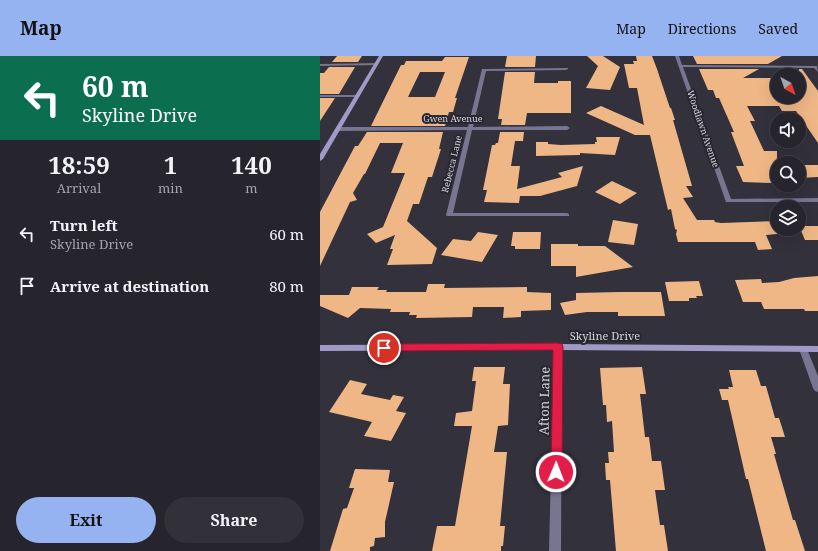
<!DOCTYPE html>
<style>
body{margin:0;font-family:"Noto Serif",serif;background:#323139;color:#f1f3f6;height:100vh;display:flex;flex-direction:column;font-size:15px;white-space:nowrap}
*{box-sizing:border-box;margin:0}
p{font-size:13px;color:#a4a5aa}
.icon{flex:none;width:22px;height:22px;fill:none;stroke:currentColor;stroke-width:2;stroke-linecap:round;stroke-linejoin:round}
.map{position:relative;flex:1;overflow:hidden}
.panel{display:flex;flex-direction:column;background:#26252d;width:320px}
.panel>*{flex:none}
.hud{background:#0b6e4f;color:#fff;overflow:hidden}
.needle{width:26px;rotate:140deg}
.buttons{position:absolute;left:450px;top:12px;display:grid;gap:8px}
.buttons a{display:grid;place-items:center;width:36px;height:36px;border-radius:50%;background:#26252d;box-shadow:0 4px 16px #0002,0 0 0 1px #424249;font-size:20px}
.pin{position:absolute;display:grid;place-items:center;width:34px;height:34px;color:#fff;margin:-17px;border:2px solid #fff;border-radius:50%;box-shadow:0 1px 4px #0007}
.me{position:absolute;width:44px;margin:-22px;rotate:1deg;stroke-linejoin:round;filter:drop-shadow(0 0 3px #0008)}
.turn{display:flex;align-items:center;gap:14px;height:84px;padding:0 16px;font-size:18px}
.turn .icon{width:52px;height:52px;stroke-width:2.5}
.turn b{display:block;font-size:28px;line-height:34px}
.eta{display:flex;justify-content:space-evenly;align-items:center;height:68px;text-align:center}
.eta b{font-size:24px;font-weight:700;line-height:28px}
.button{display:flex;gap:8px;margin-top:auto;padding:8px 16px}
.button a{flex:1;height:46px;border-radius:24px;background:#95b2f1;color:#111;font-size:16px;font-weight:700;line-height:46px;text-align:center}
.button a+a{background:#323139;color:#f1f3f6}
ul{padding:0;list-style:none}
li{display:flex;align-items:center;gap:12px;height:52px;padding:0 16px}
li div{flex:1}
li b{display:block;font-size:15px}
li em{font-style:normal}
header{display:flex;align-items:center;gap:24px;box-sizing:border-box;height:56px;padding:0 20px;background:#95b2f1;color:#111}
header strong{font-size:19px}
nav{display:flex;gap:22px;margin-inline-start:auto;font-size:14px}
main{display:flex;flex:1;min-height:0}
.map>svg:first-child{display:block}
</style>
<header>
<strong>Map</strong>
<nav><a>Map</a><a>Directions</a><a>Saved</a></nav>
</header>
<main>
<section class="panel">
<div class="hud">
<div class="turn"><svg class="icon" aria-label="left" viewBox="0 0 24 24"><path d="M17 20v-9H6M10 6l-5 5 5 5"/></svg><div><b>60 m</b>Skyline Drive</div></div>
</div>
<div class="eta">
<div><b>18:59</b><p>Arrival</p></div>
<div><b>1</b><p>min</p></div>
<div><b>140</b><p>m</p></div>
</div>
<ul>
<li><svg class="icon" aria-label="left" viewBox="0 0 24 24"><path d="M17 20v-9H6M10 6l-5 5 5 5"/></svg><div><b>Turn left</b><p>Skyline Drive</p></div><em>60 m</em></li>
<li><svg class="icon" aria-label="arrive" viewBox="0 0 24 24"><path d="M6 21V4h12l-3 4 3 4H6"/></svg><div><b>Arrive at destination</b></div><em>80 m</em></li>
</ul>
<div class="button"><a>Exit</a><a>Share</a></div>
</section>
<div class="map">
<svg width="498" height="495" viewBox="0 0 498 495">
<rect width="100%" height="100%" fill="#32313c"/>
<g fill="#f0b786" fill-rule="evenodd">
<path d="M17,0H42L38,6H12Z"/>
<path d="M187,0H216L215,11H185Z"/>
<path d="M267,0H283L300,11L290,34L266,32L278,10Z"/>
<path d="M316,0H332L337,13L350,52H351L355,64H353L372,130H366L373,141L363,142L377,164H394L395,166L401,167L457,165V178L446,179L452,193L438,194L435,186H358L356,178L357,174L355,173L351,153L348,154L330,79H315L266,57L281,50L324,69L317,32H309L304,8H314L313,5H317Z"/>
<path d="M373,0H462L448,8H377Z"/>
<path d="M125,1H149L135,42H137L133,56H129L125,70H51L81,9H84L86,5H122ZM100,16H125L115,41H88Z"/>
<path d="M9,11H35L19,38H0V17H4Z"/>
<path d="M379,13H439L423,22H457V41H479V13H482L498,35V87L476,55H462L459,50H427L435,65H430L444,95H457V120H450L453,127L423,126L416,110H424L411,76H414L399,42H396L393,34H388Z"/>
<path d="M185,16H215L214,27H238V25H251V57H207L205,69H181L182,63H178Z"/>
<path d="M0,42H15L0,65Z"/>
<path d="M47,76H123L119,93H121L112,121H108L99,148H93L87,165L117,192L112,208L67,209L73,193H70L75,179L56,187L47,178L63,171L85,117H71L83,87H60L45,118H44L33,137L37,144L30,146L0,210V156L35,90H38Z"/>
<path d="M180,76H204L203,85H195L191,110H200L197,133L242,121L238,117L263,110L257,130L220,140H200L199,147L164,146L167,134H163L172,89H175L176,87H178Z"/>
<path d="M276,81H300L295,99L260,97V99L216,100V86H228V88L241,89L275,88V86H277Z"/>
<path d="M479,109H498V121L479,122Z"/>
<path d="M292,125L317,137L300,148L275,136Z"/>
<path d="M293,164L318,168L314,189L288,186Z"/>
<path d="M479,170H498V184H485Z"/>
<path d="M158,176L178,179L162,206L121,199L133,183L151,185Z"/>
<path d="M193,176H221L220,193H195V190H191Z"/>
<path d="M231,188H258V190H285L313,211L256,221V210H231Z"/>
<path d="M498,220V255H485L484,253H444L441,246H423L415,224L441,223L442,227L459,226L474,222Z"/>
<path d="M379,225L383,240H376L377,242H369V245H349L345,226Z"/>
<path d="M108,228H125L124,232L207,231V236L231,237V254L201,255V261L183,262L184,251H153L152,261L96,262L97,259H89L90,256H70L71,253L40,252L28,262L0,250V239H29L32,231H59L57,234H67L66,236H106Z"/>
<path d="M300,236H341L345,260H298V256H267L245,259L240,247L256,244V237Z"/>
<path d="M154,311H185L183,328H190L188,369L178,370L174,396H187L180,470H185L183,490H181V495H112L117,470H135L152,370H134L136,357L152,355L156,325H152Z"/>
<path d="M322,311L326,338H320L325,381H329L332,405H341L345,434H335L340,469H344L348,495H296L290,424H286L285,407H289L288,396H294L292,365L287,366L286,349H283L280,312Z"/>
<path d="M409,314H436L441,330H446L455,362H459L465,381H451L456,398H454L473,464H475L485,495H446L428,423H426L408,344H402L399,333H409L408,331H413Z"/>
<path d="M30,324L47,328L41,338L70,344L73,339L84,341L76,355L86,357L71,385L44,380L52,366L9,356Z"/>
<path d="M35,413L70,414L68,426H74L65,466V481L55,482L54,490L50,491V495H10L23,453L27,452L34,432H29Z"/>
</g>
<g fill="none" stroke-linecap="round" stroke-linejoin="round">
<g fill="#787591" fill-rule="evenodd">
<path d="M355,0H359L362,9L497,10L498,16L494,12L363,11L411,143L498,142V146H406Z"/>
<path d="M58,7V9H56L0,10V8Z"/>
<path d="M248,12V13L246,14L166,15L153,71L247,70L250,72L247,74H152L133,157H247L249,158V160H127L126,159L147,74L19,75L16,73L19,71H148L162,13Z"/>
<path d="M0,39H38L40,40L38,41H0Z"/>
<path d="M238,288L241,289L242,291L241,495H229L234,291L235,289Z"/>
<path d="M483,290L486,291L487,293L498,320V336L495,335L493,332L479,293L480,291Z"/>
</g>
<g fill="#9f9bc6" fill-rule="evenodd">
<path d="M59,0H63L3,103L0,105V98Z"/>
<path d="M238,288L498,290V296L238,294L0,295V289Z"/>
</g>
</g>
<path fill="#e11d48" stroke="#92132f" d="M238,287L242,288L243,291L242,416L241,420L236,422L232,420L231,416L233,294L64,295L60,294L59,292L60,289L64,288Z"/>
<g text-anchor="middle" stroke-width="4" stroke-linejoin="round" paint-order="stroke">
<g font-size="9" fill="#d5d5dc" stroke="#282731">
<text x="133" y="66">Gwen Avenue</text>
<text transform="translate(383 73) rotate(71)" y="3">Woodlawn Avenue</text>
<text transform="translate(132 108) rotate(-76)" y="3">Rebecca Lane</text>
</g>
<g font-size="11" fill="#d5d5dc" stroke="#282731">
<text x="285" y="284">Skyline Drive</text>
</g>
<g font-size="13" fill="#d5d5dc" stroke="#282731">
<text transform="translate(224 345) rotate(-89)" y="5">Afton Lane</text>
</g>
</g>
</svg>
<div class="buttons">
<a><svg class="needle" viewBox="-14 -14 28 28"><path d="M0-13l5 13h-10z" fill="#e53935"/><path d="M0 13l5-13h-10z" fill="#a4a5aa"/></svg></a>
<a><svg class="icon" aria-label="sound" viewBox="0 0 24 24"><path d="M4 9h4l5-4v14l-5-4H4zM17 9q2 3 0 6"/></svg></a>
<a><svg class="icon" aria-label="search" viewBox="0 0 24 24"><circle cx="10" cy="10" r="6"/><path d="M15 15l6 6"/></svg></a>
<a><svg class="icon" aria-label="layers" viewBox="0 0 24 24"><path d="M12 4l9 5-9 5-9-5zM3 14l9 5 9-5"/></svg></a>
</div>
<div class="pin" style="left:64px;top:292px;background:#d93025"><svg class="icon" aria-label="arrive" viewBox="0 0 24 24"><path d="M6 21V4h12l-3 4 3 4H6"/></svg></div>
<svg class="me" style="left:236px;top:416px" viewBox="-20 -20 40 40"><circle r="17" fill="#e11d48" stroke="#fff" stroke-width="3"/><path d="M0-11L8 9 0 5-8 9z" fill="#fff"/></svg>
</div>
</main>
